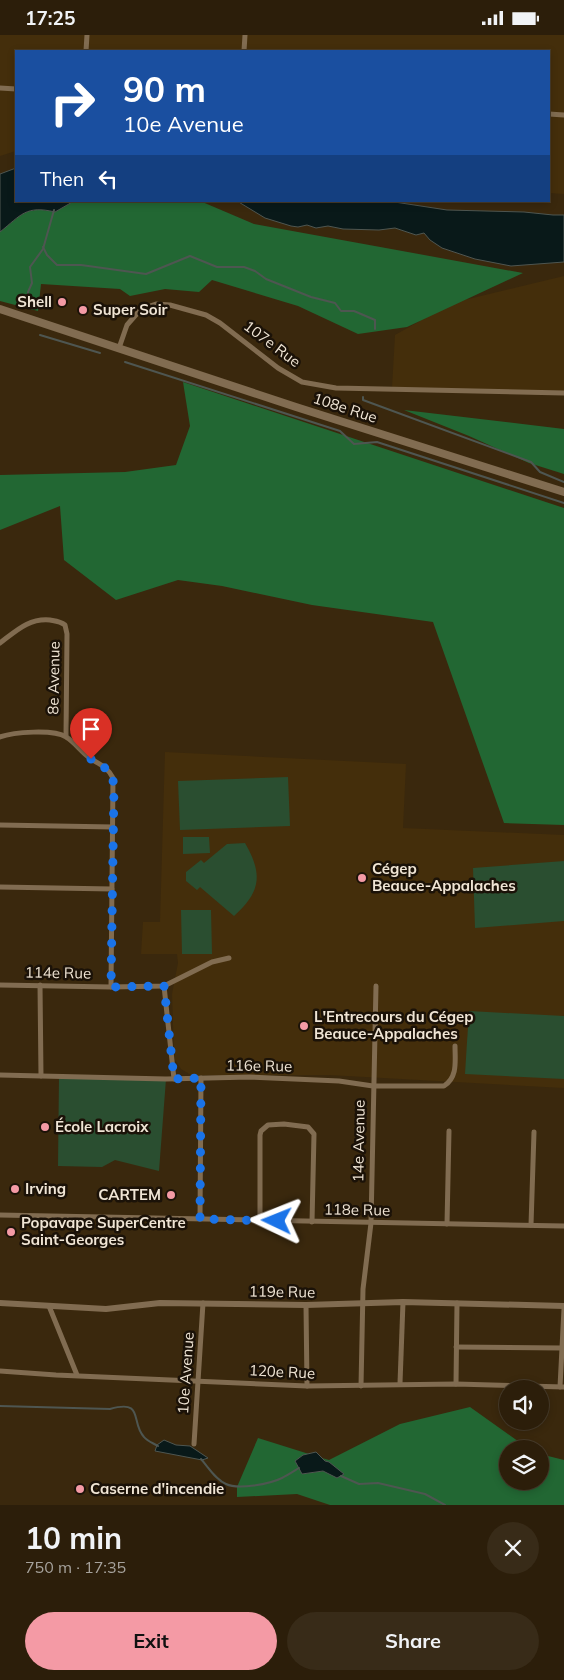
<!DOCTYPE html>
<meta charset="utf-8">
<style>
body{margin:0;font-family:Mulish,sans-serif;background:#382b18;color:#f1f3f6;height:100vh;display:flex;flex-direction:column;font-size:19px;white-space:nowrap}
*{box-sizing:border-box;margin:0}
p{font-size:16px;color:#a6a29c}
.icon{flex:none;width:28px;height:28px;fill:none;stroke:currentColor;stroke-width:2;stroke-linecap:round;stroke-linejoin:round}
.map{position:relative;height:1470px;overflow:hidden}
.drawer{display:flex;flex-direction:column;background:#2c1e0a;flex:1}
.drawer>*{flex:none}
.top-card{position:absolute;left:15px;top:15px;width:535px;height:152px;border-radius:0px;box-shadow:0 2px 8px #0003,0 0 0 1px #483c2b;background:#1a4fa0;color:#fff;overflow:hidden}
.buttons{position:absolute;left:499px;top:1345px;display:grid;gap:10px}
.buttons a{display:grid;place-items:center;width:50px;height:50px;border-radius:50%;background:#2c1e0a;box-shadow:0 2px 8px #0003,0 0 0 1px #483c2b;font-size:25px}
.pin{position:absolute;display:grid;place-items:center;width:42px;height:42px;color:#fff;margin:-51px -21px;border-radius:50% 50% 50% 0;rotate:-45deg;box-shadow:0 0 5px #0007}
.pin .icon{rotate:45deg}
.me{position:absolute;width:55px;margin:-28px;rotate:272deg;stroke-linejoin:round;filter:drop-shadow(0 0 4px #0008)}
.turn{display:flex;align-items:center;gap:18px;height:105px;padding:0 25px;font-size:22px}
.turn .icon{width:65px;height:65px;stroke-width:2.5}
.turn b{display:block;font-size:35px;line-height:42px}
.then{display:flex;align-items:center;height:48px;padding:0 25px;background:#0003;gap:10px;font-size:19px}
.round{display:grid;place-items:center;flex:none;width:52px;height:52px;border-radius:26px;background:#382b18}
.head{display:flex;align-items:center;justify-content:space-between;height:85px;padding:0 25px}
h1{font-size:30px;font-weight:700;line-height:38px}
.action{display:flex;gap:10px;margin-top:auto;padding:10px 25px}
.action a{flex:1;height:58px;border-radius:30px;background:#f49aa5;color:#111;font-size:20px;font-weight:700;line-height:58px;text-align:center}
.action a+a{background:#382b18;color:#f1f3f6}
.status{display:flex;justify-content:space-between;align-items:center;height:35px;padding:0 25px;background:#2c1e0a;direction:ltr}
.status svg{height:14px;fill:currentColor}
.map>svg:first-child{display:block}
</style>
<div class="status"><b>17:25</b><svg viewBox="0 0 49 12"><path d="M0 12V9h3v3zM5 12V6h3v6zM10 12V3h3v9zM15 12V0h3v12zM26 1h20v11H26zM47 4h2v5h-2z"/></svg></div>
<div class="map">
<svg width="564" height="1470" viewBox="0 0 564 1470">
<rect width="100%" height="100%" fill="#3a280d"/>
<g fill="#442e0b">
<path d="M0,0H564V159L549,158V16H16V116L0,121Z"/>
<path d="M564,241V356L392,353L395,300L452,268Z"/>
<path d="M165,717L406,729L403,793L564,800V1053L329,1040H191L181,1034L175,1025L174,1019L172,959L178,928L177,919H141L143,887H160Z"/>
</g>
<g fill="#2a4e30">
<path d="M288,742L290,791L180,795L178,746Z"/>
<path d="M183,802H209L210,818L183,819Z"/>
<path d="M245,808C263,839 261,857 234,881L200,852L197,855L186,846V837L201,825L204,828L227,809Z"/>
<path d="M564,826V886L475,893L473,833Z"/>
<path d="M181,875H211L212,919H182Z"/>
<path d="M469,976L564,981V1044L465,1039Z"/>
<path d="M59,1041L166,1044L159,1136L115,1125L102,1132L58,1131Z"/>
</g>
<g fill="#226733">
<path d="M74,166H200L254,189L523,238L407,292L358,299L298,271L212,245L199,257L165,254L130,261L120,254L41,249L38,276L0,266V197C21,180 27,170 55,177Z"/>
<path d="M183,347L564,473V790L504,788L433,587L312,570L222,551L178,545L116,565L64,525L60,471L0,495V440L125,437L176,430L190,391Z"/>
<path d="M404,375L564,394V439L529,428L469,401Z"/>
<path d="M470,1372L529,1414H508V1446H540V1419L564,1425V1470H330L297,1459L237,1462V1452L258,1403L309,1419L302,1439L323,1436L343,1439L322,1423L329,1425L400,1389Z"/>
</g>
<g fill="#091919" stroke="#4e5651">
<path d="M16,133V166H74L55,177C26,170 21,180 0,197V139Z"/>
<path d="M237,166H388L447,175L524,177L553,180H564V227L511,231L475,224L442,213L430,205L424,198L416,200L395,193L379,195L343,194L328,191L316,193L307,190L298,192L291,191L265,183Z"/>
<path d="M164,1405L176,1410L190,1411L208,1423L202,1425L155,1416L157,1410Z"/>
<path d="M316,1417L325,1426L329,1427L344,1439L337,1443L323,1436L302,1439L295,1426L303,1420Z"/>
</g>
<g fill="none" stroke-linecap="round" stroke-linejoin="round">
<g stroke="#4e5651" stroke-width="2">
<path d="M43,212L47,220L57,230H81L146,239L190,221L217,232H244L255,236L266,244L311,262L335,268L341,276H354L375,285V294"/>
<path d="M27,271L28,257L32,248L30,232L43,214L54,175"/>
<path d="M40,300L100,318"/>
<path d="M125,327L340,396L354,409L377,407L564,468"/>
<path d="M363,362V365L531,427L540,437L564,447"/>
<path d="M0,1371L110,1374C145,1364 130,1387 144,1402C147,1406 153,1408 158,1411"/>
<path d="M201,1424C209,1433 215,1444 226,1449C238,1455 270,1449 282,1443C288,1440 294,1436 299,1433"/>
<path d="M341,1441L359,1449L378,1448L425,1459L445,1470"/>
</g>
<g stroke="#816c51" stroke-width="5">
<path d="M86,16L87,0"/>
<path d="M244,16L245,0"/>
<path d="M0,53L16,54"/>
<path d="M549,79L564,80"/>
<path d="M119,313L127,290L141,274L156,269L170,270L206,280L220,288L278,333L302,347L336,353L564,358"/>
<path d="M0,608C16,596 29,583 50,585C56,586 60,586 65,590L67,599L66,701"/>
<path d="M0,702C13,697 54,694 66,702C75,707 81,717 90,723C101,731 106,730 113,743L111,952"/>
<path d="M0,790L113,792"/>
<path d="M0,852L112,854"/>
<path d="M0,950L111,952L164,951L212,927L229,923"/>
<path d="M40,950L41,1041"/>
<path d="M164,951L174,1044"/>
<path d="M0,1040L166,1044L250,1042L339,1046L373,1051H444C458,1042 455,1026 455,1011"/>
<path d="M0,1180L564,1191"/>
<path d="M200,1184L201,1043"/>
<path d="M260,1185V1100L261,1096L268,1090L284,1089L308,1092L314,1099L312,1187"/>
<path d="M447,1189L449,1096"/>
<path d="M531,1190L534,1097"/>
<path d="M306,1270L307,1351"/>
<path d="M49,1271L77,1340"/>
<path d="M456,1312L562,1313"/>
<path d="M0,1336L56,1340L307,1351L456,1349L564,1352"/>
<path d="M400,1348L403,1267"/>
<path d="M456,1349L457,1268"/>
<path d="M361,1351L363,1254L371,1188L376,951"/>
<path d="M560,1352L564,1274"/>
<path d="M194,1409L203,1268"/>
</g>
<path stroke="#816c51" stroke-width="6" d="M0,1268L106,1274L160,1268L306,1270L403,1267L564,1271"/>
<path stroke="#816c51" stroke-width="8" d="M0,274L296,372L564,457"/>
</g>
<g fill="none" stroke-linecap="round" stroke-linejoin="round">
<path stroke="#1a73e8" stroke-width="9" stroke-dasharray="0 16.2" d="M91,724C104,732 112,735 114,751L111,952L164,951L174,1044L201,1043L200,1184L277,1186"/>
</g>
<g fill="#f49aa5" stroke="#1b1208" stroke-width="2">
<circle cx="62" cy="267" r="5"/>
<circle cx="83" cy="275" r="5"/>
<circle cx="362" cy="843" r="5"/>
<circle cx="304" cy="991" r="5"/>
<circle cx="45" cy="1092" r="5"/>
<circle cx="15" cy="1154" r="5"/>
<circle cx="171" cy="1160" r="5"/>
<circle cx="11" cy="1197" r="5"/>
<circle cx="80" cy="1454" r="5"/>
</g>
<g text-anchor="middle" stroke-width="5" stroke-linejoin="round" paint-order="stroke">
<g font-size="15" font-weight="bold" fill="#f0e5d5" stroke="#1b1208" text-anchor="start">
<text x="52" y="272" text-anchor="end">Shell</text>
<text x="93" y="280">Super Soir</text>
<text x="372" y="839">Cégep<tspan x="372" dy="17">Beauce-Appalaches</tspan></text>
<text x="314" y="987">L'Entrecours du Cégep<tspan x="314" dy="17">Beauce-Appalaches</tspan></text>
<text x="55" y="1097">École Lacroix</text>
<text x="25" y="1159">Irving</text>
<text x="161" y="1165" text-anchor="end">CARTEM</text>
<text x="21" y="1193">Popavape SuperCentre<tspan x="21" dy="17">Saint-Georges</tspan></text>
<text x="90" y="1459">Caserne d'incendie</text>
</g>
<g font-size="15" fill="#f0e5d5" stroke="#1b1208">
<text transform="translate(272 309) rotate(37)" y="5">107e Rue</text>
<text transform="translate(345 373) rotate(18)" y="5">108e Rue</text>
<text transform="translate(54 643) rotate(-89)" y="5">8e Avenue</text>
<text transform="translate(58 938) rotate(1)" y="5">114e Rue</text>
<text transform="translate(259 1031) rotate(1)" y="5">116e Rue</text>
<text transform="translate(359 1106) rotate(-89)" y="5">14e Avenue</text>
<text transform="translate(357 1175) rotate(1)" y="5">118e Rue</text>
<text transform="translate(282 1257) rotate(1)" y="5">119e Rue</text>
<text transform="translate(282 1337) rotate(3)" y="5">120e Rue</text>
<text transform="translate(186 1338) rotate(-86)" y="5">10e Avenue</text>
</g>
</g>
</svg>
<div class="buttons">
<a><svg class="icon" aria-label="sound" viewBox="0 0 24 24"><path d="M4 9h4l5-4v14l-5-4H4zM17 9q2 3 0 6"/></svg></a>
<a><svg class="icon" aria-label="layers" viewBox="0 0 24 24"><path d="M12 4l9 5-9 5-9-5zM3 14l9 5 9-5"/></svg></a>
</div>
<div class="pin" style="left:91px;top:724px;background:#d93025"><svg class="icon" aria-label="arrive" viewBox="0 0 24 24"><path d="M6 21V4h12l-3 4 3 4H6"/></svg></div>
<svg class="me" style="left:277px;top:1186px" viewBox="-20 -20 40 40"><path d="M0-17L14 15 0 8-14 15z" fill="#1a73e8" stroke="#fff" stroke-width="4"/></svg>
<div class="top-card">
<div class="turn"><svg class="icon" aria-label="right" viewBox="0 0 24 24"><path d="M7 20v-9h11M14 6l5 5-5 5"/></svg><div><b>90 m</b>10e Avenue</div></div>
<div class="then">Then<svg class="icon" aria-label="left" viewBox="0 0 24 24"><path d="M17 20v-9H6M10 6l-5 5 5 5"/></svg></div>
</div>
</div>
<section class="drawer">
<div class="head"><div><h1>10 min</h1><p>750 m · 17:35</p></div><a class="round"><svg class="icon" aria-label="close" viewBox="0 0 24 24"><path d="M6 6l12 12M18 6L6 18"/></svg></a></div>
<div class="action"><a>Exit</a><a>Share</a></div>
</section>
